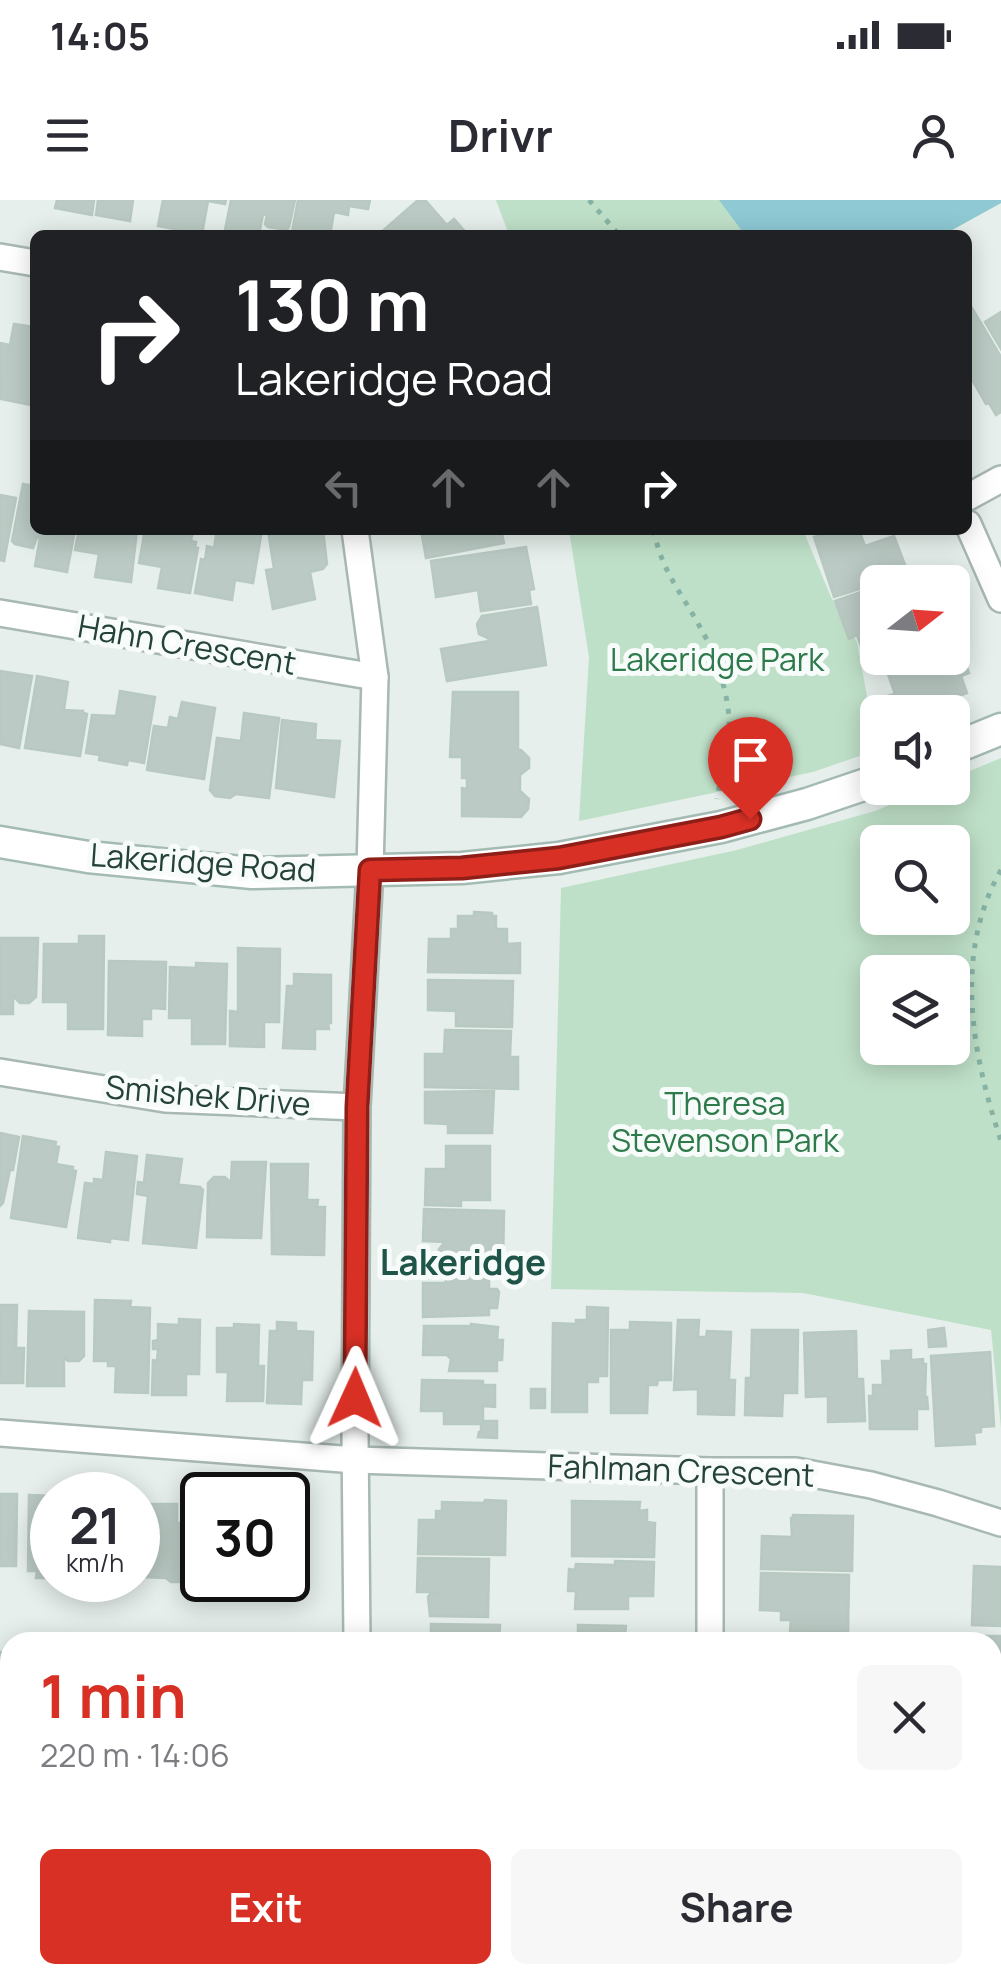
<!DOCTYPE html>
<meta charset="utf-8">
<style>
body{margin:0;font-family:Manrope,sans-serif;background:#f7f7f7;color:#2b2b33;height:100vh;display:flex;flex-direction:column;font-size:38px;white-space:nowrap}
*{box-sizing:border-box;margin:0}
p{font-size:32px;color:#7c7c81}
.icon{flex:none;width:55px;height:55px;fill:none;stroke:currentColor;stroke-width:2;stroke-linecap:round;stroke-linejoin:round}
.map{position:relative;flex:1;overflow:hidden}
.panel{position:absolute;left:0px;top:1432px;width:1002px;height:352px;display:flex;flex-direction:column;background:#fff;border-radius:30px 30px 0 0;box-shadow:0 5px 25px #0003}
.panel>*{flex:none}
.banner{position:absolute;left:30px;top:30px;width:942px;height:305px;border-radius:15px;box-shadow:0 5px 25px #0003;background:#202124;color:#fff;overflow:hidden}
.needle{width:65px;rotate:73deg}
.buttons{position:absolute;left:860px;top:365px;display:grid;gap:20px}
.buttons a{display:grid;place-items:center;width:110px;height:110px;border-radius:15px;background:#fff;box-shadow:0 5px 25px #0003;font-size:50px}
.speed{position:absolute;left:30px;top:1272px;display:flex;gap:20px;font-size:50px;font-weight:700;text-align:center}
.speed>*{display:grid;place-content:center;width:130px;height:130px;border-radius:50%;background:#fff;box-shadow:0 5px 25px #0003;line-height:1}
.speed small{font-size:25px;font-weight:400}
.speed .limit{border:5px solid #111;border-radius:15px;background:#fff;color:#111}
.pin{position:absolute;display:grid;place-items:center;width:85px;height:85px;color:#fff;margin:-102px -42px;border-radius:50% 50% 50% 0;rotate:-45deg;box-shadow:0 0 10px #0007}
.pin .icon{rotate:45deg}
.me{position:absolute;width:110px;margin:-55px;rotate:1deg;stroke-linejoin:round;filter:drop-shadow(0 0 8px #0008)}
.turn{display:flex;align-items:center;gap:35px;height:210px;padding:0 40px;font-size:45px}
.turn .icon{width:130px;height:130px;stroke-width:2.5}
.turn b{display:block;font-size:70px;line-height:85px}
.lanes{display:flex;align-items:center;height:95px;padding:0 40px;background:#0003;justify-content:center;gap:50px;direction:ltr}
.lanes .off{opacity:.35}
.round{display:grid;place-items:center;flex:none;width:105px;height:105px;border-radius:15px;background:#f7f7f7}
.head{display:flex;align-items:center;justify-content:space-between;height:170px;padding:0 40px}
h1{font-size:60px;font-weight:700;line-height:75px;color:#d93025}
.action{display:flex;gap:20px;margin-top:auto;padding:20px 40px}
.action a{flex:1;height:115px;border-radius:15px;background:#d93025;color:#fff;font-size:40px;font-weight:700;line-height:115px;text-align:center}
.action a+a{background:#f7f7f7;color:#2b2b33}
.status{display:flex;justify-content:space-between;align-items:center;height:70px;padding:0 50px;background:#fff;direction:ltr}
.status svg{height:28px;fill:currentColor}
header{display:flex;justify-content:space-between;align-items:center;height:130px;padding:0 40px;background:#fff;font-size:45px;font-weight:700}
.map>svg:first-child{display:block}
</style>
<div class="status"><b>14:05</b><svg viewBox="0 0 49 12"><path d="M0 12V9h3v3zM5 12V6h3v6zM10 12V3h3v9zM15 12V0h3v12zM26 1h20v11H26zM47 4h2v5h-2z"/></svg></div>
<header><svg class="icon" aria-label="menu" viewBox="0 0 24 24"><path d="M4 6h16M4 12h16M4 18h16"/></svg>Drivr<svg class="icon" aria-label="person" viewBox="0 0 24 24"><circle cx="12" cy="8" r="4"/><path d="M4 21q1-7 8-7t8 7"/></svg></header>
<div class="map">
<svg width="1001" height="1784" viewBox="0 0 1001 1784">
<rect width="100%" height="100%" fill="#e6efeb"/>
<g fill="#bfe0c8" fill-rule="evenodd">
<path d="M496,0H1001V3L943,35H509Z"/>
<path d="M569,330H803L831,397L857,442L877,550L813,572L579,621L589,457Z"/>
<path d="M1001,558V1228L991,1130L803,1093L551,1089L561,688L737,650L875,611L930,588H952L953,578ZM952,642V718H878V642ZM878,772H952V848H878Z"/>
</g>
<path fill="#8ec9d4" d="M719,0H1001V3L943,35H745Z"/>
<g fill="#bbcac4" stroke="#b8c9c2" stroke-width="2.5">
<path d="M57,0H94L92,15L55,8Z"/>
<path d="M98,0H133L130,21L96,15Z"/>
<path d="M163,0H226L225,4L208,1L202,34L158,26Z"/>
<path d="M231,0H295L289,27L287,30L268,27L265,24L267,15L263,14L259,35H224Z"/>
<path d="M298,0H370L368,9L349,6L348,15L334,12L330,35H308L292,32Z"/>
<path d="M418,0H425L447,25L454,19L468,35H378Z"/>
<path d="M972,108L1001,157V212L996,215L989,203L986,204L971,178L968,180V111Z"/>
<path d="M1001,112V149L985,122Z"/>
<path d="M14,124L35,127V184L31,205L1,199L0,143L10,145Z"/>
<path d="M23,284L35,286V330H75L67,372L35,366L40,338L37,337L33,348L15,344L12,341Z"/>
<path d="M0,295L16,298L4,361L0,360Z"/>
<path d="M79,330H137L131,382L95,377L99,354L75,350Z"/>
<path d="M145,330H193L191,341L196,342L195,348H198L190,393L158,388L162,367L139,363Z"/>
<path d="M217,330H262L253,383L235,380L232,400L195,393L201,359L205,360L207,346L214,348Z"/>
<path d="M268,330H323L327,364L323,369L310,372L315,399L273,409L266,370L274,369Z"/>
<path d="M421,330H501L504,343L426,358Z"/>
<path d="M833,330H859L865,346L894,336L907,370L877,381L878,383L834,397L814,337Z"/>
<path d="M526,347L534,389L529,390L531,404L481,411L478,390L436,397L431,361Z"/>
<path d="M878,386V447L863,452L857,435L849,439L835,401Z"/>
<path d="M537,407L546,465L447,481L441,449L489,441L488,438L479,434L477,424L482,416Z"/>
<path d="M952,429H954L969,473L961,476L967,493L913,512H893L887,496L895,494L883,460L890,458H952Z"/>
<path d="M0,471L32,476L19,548L0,544Z"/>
<path d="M37,476L68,482L64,510L83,511V513L87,514L80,556L25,548Z"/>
<path d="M120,491L155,497L144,563L128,560L127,565L99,560L100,555L86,553L92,515L116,516Z"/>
<path d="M453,492H518V550H521L529,558V568L520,575V591L529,599L528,609L521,617L462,616V588L467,589V578H462V557H450Z"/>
<path d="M182,502L215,508L204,579L147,570L154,526L168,528L170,517L178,519Z"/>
<path d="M244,513L279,518L269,598L236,594L230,598L215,596L210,590L217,538L241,541Z"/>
<path d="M282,520L316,524L315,540L340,541L334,597L276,588Z"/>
<path d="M474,712L492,713V716H496V729H507V744L520,743V773L428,772L429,739H451V729H458V716H474Z"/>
<path d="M79,736H104L103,829H68V802H43L44,744H79Z"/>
<path d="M0,738H38L36,797L29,803H20L13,796V814H0Z"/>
<path d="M238,748L280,749L279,822H264V847L230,846V811L238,812Z"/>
<path d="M109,761L166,762L165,809L151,808V819H142V836L108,835Z"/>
<path d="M196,763L227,764L225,844H192V818H169L170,767L196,768Z"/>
<path d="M294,774L331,775V823H328L329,829H315V849L283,848L287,786H294Z"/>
<path d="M428,780L513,781L512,827L456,826V811L428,810Z"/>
<path d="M445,830L511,831L510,857H518V889L425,887V854H444Z"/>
<path d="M494,891L492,933H448V924L425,923V892Z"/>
<path d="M0,933L19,937L13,970H10L3,1003L0,1006Z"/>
<path d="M23,936L56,942L55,946L59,947L56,964L73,967L72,970L76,971L66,1027L11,1018Z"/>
<path d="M446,946H490V1000H461V1006L425,1005L426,969H446Z"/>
<path d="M106,952L137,956L128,1040L110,1038V1042L78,1038L85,983L94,984V979L103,980Z"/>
<path d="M147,955L182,959L178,987L181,988V985L200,987L203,990L196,1048L143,1043L148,996L137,994L138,982L144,983Z"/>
<path d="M232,962H266L261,1038L207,1037L208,983L214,977H225L231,983Z"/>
<path d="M271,964H308L307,1000H318L317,1007H325L324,1055L272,1054Z"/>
<path d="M424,1009L504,1011L503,1065L445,1064L438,1058L439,1049L445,1042L423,1041Z"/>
<path d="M445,1070L489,1071V1089H497L499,1092L497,1108H489V1115L423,1117V1083H446Z"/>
<path d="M95,1100L131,1101L130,1107L150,1108L148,1193L115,1192L116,1166H108V1161H94Z"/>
<path d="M0,1105H17L16,1148H24L23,1183H0Z"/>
<path d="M587,1107L608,1108L607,1176H598V1182H587V1212H552L553,1123L576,1124V1120H587Z"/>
<path d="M29,1111L84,1112V1156L79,1161H68L64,1157V1186H27Z"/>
<path d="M179,1119L200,1120L199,1174H186V1195H152L153,1160L157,1161L158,1149H153V1141L158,1140V1124L179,1125Z"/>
<path d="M678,1120H699L698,1137H706L707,1131L731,1132L729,1180H735L734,1215L698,1214V1189L674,1190Z"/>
<path d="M277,1122L296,1123V1131L313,1132L312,1180H302L301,1204L267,1203L270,1131H277Z"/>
<path d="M630,1122L671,1123V1180H658L657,1185H648L647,1213H611V1130H630Z"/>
<path d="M234,1124L259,1125L258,1166H264L263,1201H227L228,1172H217V1128H234Z"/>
<path d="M471,1124L498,1127L497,1140H503L502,1160H497V1171H449L451,1159L447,1155H423L424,1126H471Z"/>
<path d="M944,1128L946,1146L929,1147L928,1130Z"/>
<path d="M752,1130H798L797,1193H783L782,1216L745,1215L746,1178H751Z"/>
<path d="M856,1131L857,1179H863L865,1221L828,1222V1196L806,1197L804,1133Z"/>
<path d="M911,1150V1160L923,1159V1164H926L925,1197H927L928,1209H917V1229H870L869,1196H873V1185H883L882,1161H891V1151Z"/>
<path d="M990,1152L994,1226L981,1227V1232L974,1233L975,1244L936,1246L931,1156Z"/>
<path d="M422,1180L483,1181V1185H495V1207L483,1206V1221H497V1238L478,1237L479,1232H481V1224H444V1211H421Z"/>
<rect x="531" y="1189" width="14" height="19"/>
<path d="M0,1294H17L16,1366H0Z"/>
<path d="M29,1295L52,1296V1378H36L37,1371H28Z"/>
<path d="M485,1300L506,1301L505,1355L418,1354L419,1320H436V1311H442V1302L484,1303Z"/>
<path d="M572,1301L640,1302L639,1311L647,1310V1322L655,1323L654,1357L572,1356Z"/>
<path d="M140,1304H177V1323H187L186,1378L180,1382H171L166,1378L144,1377V1340H139Z"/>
<path d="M288,1314H297V1342H307L306,1393H293V1397L283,1399L266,1396V1380H288Z"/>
<path d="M793,1315L853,1316L852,1371L761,1369L762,1336L792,1337L791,1318H793Z"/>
<path d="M201,1340L202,1380H259V1390L222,1389L213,1398L204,1388H200Z"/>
<path d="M418,1358L489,1359L488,1417L430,1416L428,1397L430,1394L438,1392H417Z"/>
<path d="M615,1361L654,1362L653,1396H628V1409H575L576,1391H568L569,1369L575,1370L576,1364L615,1365Z"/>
<path d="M974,1366L1001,1367V1426L972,1425Z"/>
<path d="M761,1373L849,1375L848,1432L790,1431L791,1420H781V1411L760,1410Z"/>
<path d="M431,1424L500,1425L499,1442H416L431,1441Z"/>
<path d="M578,1425L626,1426L624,1442H578Z"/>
<path d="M791,1436L852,1437V1442H791Z"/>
<path d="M983,1436H1001V1492H992V1442H983Z"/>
<path d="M0,1452L10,1453V1541H0Z"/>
<rect x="992" y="1498" width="9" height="57"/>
<path d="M992,1566L1001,1567V1610H992Z"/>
<rect x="992" y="1634" width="9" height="46"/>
<path d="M0,1649L10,1650V1724H4V1728H0Z"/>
<rect x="992" y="1685" width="9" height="57"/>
<path d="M992,1747H1001V1784H963L964,1775H992Z"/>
<rect x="438" y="1775" width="60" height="9"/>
</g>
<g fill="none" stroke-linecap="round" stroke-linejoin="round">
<defs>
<g id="street">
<path d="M0,57L35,63"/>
<path d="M968,297L1001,279"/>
<path d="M968,324L1001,399"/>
<path d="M355,330L375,477L370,670L357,907L355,1235L357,1442"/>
<path d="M0,413L375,477"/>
<path d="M0,872L165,899L357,907"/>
<path d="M0,1233L355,1260L710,1271H796L871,1285L938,1303L1001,1323"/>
<path d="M710,1442V1271"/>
<path d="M0,1587H10"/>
<path d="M348,1784V1775"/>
</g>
<g id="secondary">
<path d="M952,549L1001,529"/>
<path d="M0,642L88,657L252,673L462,668L559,658L721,627L807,604L878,580"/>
</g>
</defs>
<use href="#street" stroke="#a8b8b2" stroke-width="30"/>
<use href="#secondary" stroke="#a4bbb3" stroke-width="35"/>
<g stroke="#86b3a5" stroke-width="5" stroke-dasharray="5 8" stroke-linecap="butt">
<path d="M589,0L619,35"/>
<path d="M654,330C660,368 682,394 700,427C718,458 732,503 729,538C726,559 720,579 717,599"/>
<path d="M1001,670C953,754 972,854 1001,941"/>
</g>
<use href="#street" stroke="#fff" stroke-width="25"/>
<use href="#secondary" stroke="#fff" stroke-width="30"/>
</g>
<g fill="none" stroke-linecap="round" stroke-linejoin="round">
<defs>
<path id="route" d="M355,1198L357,907L370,670L462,668L559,658L721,627L750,619"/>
</defs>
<use href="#route" stroke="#8d1f18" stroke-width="25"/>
<use href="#route" stroke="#d93025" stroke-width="18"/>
</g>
<g text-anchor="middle" stroke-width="10" stroke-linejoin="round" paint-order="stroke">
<g font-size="32" fill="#24423a" stroke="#f7fbf9">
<text transform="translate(187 445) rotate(10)" y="11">Hahn Crescent</text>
<text transform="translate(203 663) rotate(4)" y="11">Lakeridge Road</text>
<text transform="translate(208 896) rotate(5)" y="11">Smishek Drive</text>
<text transform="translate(681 1271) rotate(2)" y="11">Fahlman Crescent</text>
</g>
<g font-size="32" fill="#2d7a4b" stroke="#f7fbf9">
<text x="717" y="471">Lakeridge Park</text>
<text x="725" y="915">Theresa<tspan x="725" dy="37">Stevenson Park</tspan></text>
</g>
<g font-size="35" font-weight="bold" fill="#1f5548" stroke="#f7fbf9">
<text x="463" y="1075">Lakeridge</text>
</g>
</g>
</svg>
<div class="buttons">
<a><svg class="needle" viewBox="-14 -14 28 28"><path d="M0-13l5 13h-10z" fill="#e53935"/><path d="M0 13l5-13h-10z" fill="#7c7c81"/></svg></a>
<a><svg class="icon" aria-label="sound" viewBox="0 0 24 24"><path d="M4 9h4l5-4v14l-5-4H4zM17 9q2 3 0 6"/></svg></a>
<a><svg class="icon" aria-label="search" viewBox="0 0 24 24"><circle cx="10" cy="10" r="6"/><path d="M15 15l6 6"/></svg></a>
<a><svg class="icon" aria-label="layers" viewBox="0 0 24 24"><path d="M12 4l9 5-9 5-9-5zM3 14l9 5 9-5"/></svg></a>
</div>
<div class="speed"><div>21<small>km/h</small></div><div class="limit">30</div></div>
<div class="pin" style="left:750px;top:619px;background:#d93025"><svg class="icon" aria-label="arrive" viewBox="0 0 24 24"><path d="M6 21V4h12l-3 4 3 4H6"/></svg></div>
<svg class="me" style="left:355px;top:1198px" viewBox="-20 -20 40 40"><path d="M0-17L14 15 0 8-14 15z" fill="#d93025" stroke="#fff" stroke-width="4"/></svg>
<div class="banner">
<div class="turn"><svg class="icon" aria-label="right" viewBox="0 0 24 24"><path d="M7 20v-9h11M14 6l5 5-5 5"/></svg><div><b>130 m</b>Lakeridge Road</div></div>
<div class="lanes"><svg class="icon off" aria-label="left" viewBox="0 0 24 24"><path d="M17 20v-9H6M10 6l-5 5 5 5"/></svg><svg class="icon off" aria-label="ahead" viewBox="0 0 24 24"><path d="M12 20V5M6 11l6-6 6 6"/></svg><svg class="icon off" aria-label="ahead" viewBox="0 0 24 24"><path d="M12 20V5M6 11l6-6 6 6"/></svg><svg class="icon" aria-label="right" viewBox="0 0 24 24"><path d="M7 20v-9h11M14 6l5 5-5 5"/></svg></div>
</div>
<section class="panel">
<div class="head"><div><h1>1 min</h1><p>220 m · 14:06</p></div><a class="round"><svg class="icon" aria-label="close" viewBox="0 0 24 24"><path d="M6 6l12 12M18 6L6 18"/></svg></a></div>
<div class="action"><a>Exit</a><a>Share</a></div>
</section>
</div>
